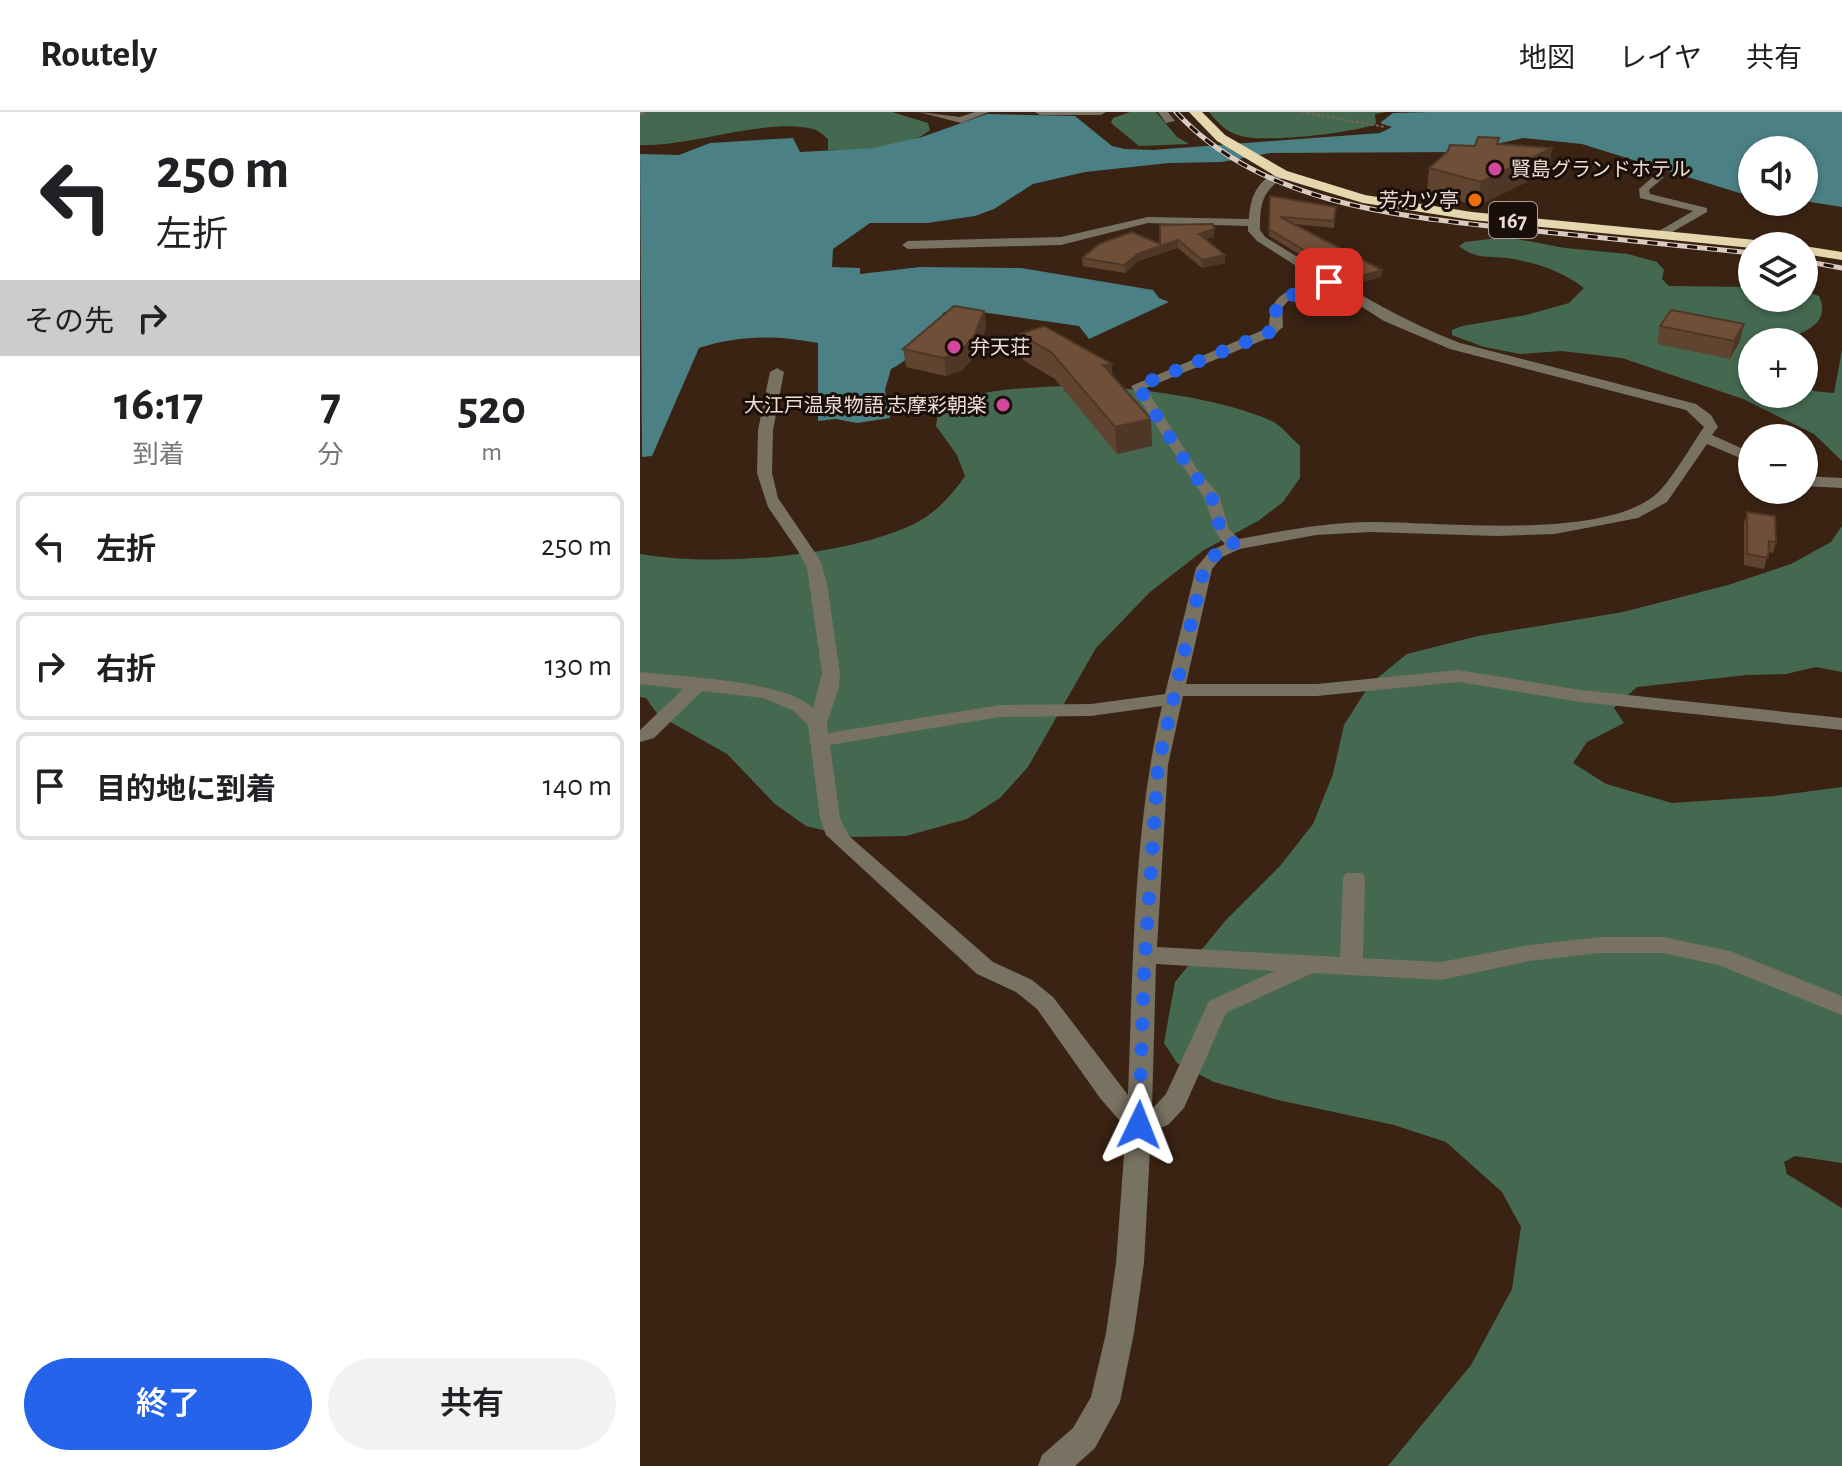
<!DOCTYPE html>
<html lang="ja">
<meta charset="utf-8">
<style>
body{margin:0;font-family:"Alegreya Sans","Noto Sans JP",sans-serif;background:#f2f2f2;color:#202124;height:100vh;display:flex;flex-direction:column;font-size:30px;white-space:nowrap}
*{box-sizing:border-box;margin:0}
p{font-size:26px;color:#757577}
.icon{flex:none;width:44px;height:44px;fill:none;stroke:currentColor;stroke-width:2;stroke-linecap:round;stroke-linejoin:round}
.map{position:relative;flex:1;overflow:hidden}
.details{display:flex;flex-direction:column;background:#fff;width:640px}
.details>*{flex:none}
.top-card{background:#fff;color:#202124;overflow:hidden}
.controls{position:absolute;left:1098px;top:24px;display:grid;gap:16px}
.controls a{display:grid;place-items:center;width:80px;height:80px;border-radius:50%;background:#fff;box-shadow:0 2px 6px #0004;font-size:40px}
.pin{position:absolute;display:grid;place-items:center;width:68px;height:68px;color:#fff;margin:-34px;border-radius:16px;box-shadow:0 4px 12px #0006}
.me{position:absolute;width:88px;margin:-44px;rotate:2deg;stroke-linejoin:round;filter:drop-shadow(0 0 6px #0008)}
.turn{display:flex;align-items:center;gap:28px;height:168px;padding:0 24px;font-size:36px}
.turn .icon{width:104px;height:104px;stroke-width:2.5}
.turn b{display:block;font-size:56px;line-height:68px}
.then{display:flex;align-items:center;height:76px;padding:0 24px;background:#0003;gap:16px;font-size:30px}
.eta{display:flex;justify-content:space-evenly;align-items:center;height:136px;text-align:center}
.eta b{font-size:48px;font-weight:600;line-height:56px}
.primary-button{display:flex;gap:16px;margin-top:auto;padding:16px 24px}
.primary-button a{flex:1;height:92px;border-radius:48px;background:#2563eb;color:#fff;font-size:32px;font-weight:600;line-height:92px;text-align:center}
.primary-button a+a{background:#f2f2f2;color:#202124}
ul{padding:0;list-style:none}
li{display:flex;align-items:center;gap:24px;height:108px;margin:0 16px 12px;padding:0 8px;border:4px solid #e0e0e0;border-radius:12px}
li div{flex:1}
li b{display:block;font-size:30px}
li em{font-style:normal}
header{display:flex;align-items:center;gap:48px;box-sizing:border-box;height:112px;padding:0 40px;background:#fff;border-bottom:2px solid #e0e0e0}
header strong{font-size:38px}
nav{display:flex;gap:44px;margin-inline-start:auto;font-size:28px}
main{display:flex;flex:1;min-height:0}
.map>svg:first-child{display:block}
</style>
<header>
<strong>Routely</strong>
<nav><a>地図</a><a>レイヤ</a><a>共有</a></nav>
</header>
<main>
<section class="details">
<div class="top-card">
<div class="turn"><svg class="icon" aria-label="left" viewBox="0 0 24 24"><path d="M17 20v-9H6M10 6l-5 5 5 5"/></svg><div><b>250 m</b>左折</div></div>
<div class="then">その先<svg class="icon" aria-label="right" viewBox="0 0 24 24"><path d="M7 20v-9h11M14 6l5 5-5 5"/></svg></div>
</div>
<div class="eta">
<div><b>16:17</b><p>到着</p></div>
<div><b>7</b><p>分</p></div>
<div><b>520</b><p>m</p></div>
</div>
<ul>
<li><svg class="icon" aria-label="left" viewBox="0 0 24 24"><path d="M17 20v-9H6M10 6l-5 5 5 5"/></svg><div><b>左折</b></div><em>250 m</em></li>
<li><svg class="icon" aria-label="right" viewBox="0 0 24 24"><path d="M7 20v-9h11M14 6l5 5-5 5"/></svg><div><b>右折</b></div><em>130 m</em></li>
<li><svg class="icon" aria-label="arrive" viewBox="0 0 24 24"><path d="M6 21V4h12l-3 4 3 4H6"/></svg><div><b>目的地に到着</b></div><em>140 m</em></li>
</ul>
<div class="primary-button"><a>終了</a><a>共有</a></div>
</section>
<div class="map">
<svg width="1202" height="1354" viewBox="0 0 1202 1354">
<rect width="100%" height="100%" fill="#3a2313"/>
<g fill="#456850">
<path d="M7,0H252L288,11L290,18C265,39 219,37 188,38V27C183,23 178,18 173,17C128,5 51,35 0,33V2Z"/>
<path d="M490,0H516L537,25L549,32L499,34L471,11L473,6Z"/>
<path d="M569,0H746L735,2L736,12C713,21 619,32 598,23C585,19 577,10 569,0Z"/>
<path d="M866,125L925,136L988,142L1017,150L1024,158L1022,167L1029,174L1112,175V186H1164V179L1179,184C1197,221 1136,230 1112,230V282H1164V267L1173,279L1194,281L1202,238V349L1174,322L1103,287L982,246L921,239L880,242L844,235L812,223V218L822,214L886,203L929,191L944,176C923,159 894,150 867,146C847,144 835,147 819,134L825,130Z"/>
<path d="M438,273C500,277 574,284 632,309C642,314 651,326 660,334V366L643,390L618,409L564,438L510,480L456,536L388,655L360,686L327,707L266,724L210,725L166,714L135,692L87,642L18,603L6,586L0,585V442C77,455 201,445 272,413C294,403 312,383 325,364L317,343L296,314L298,300C335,273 393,277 438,273Z"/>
<path d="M1202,414V560L1176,555L1146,562L1107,563L997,575L974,596L984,611L947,630L933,651L966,672L1032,691L1135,684L1202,675V1051L1155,1044L1144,1050L1147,1062L1202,1096V1354H748L831,1253L872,1177L881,1115L862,1080L806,1030L754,1013L638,988L574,970L537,951L524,931L535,870L586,808L640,754L673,712L693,662L704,613L730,572L767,542L838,524L983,500L1088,473L1151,452L1191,430Z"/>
</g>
<path fill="#4b8084" d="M790,0H1202V95L1164,89V38H1112V85L942,32L883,26L820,40L630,41L582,50L529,51L445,60L393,72L354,97L335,104L287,111H230L193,137L192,155L220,156V162L280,155L381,156L513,178L519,186L529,190L449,227L439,214L341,200H304C290,221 274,246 251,257L245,278L250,306L217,311L196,307L178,309V231C138,223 99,223 59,236L12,344L2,345L0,42L39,43L70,31L153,26L160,40L233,36L282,25L347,2L435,4L472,34L485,37L513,38L740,21L752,15L740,11L753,1Z"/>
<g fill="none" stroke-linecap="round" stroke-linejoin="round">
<path stroke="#7b6759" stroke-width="2" stroke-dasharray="3 2" stroke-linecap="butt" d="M662,0L745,15"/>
<g fill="#777262" fill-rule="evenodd">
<path d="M0,0H6L0,4Z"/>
<path d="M279,0L320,5L335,0H349L321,11Z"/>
<path d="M395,0H466L461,3H400Z"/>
<path d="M518,0H528L535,9L526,11Z"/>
<path d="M638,60L647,62C623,80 620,87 620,118L625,125C689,164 750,204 820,231L1056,292L1071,303L1078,315L1072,323L1112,341V351L1067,332L1027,390L998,406L915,422L857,424L731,420L676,423L600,437L582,445L572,457L546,572H677L818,558L941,578L1202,606V618L941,590L818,570L677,584H543L528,653L517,835L700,845L703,766L706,761H722L725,766L723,846L801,850L889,833L961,825H1023L1090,839L1202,884V903L1078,853L1023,841H961L889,849L801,868L673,861L586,901L544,996L528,1013L511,1019L504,1151L494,1221L480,1290L455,1336L435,1354H398L402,1343L433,1316L451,1285L466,1221L476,1151L486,1016L460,986L397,897L376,880L337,862L186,723L180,706L168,613L154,599L123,586L62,579L14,626L0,630V618L43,577L0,572V560C42,565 144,568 173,596L182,561L167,456L158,439L128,395L117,361L118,318L130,260L137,256L144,260L133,318L132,361L138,386L180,448L187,471L200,561L199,575L187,611L188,621L360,593L451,592L525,582L556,456L570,439L585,432C568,415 573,398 561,381C537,346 514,310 491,274L623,218L629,214C630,178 651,179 680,169L617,129L608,119V114L508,111L421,133L268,137L262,133L268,129L421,125L508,105L609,107C610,86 617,68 638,60ZM689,174L744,209L810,237L1046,298L1064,315C1052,332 1029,373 1014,384C958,428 802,410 732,410C686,410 643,419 599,427L589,417L579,383L557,357L506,276L633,224L643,215L642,196L648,189ZM522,594C493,717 493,856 488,983L413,885L392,868L353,850L209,724L200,706L190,633L360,605L451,604ZM516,852L635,859L569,889L526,982L512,997Z"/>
<path d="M1015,63L1024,65L1009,78L1010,82L1067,96V100L1027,123H1019V119L1053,99L1000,86L999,77Z"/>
<path d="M1164,364L1202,366V376L1164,374Z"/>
</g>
<g fill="#e6d8ae" fill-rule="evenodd">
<path d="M549,0H562L585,23L647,59L725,83L832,100L1136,130L1143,134L1112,136L832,108L723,91L637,65L577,29Z"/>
<path d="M1163,134H1164L1202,140V148L1164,142Z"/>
</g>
<defs>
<g id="rail">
<path d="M536,0C627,99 780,106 905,120C974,127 1043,134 1112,141"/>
<path d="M1164,149L1202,156"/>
</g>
</defs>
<use href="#rail" stroke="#dacbc0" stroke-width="5"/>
<use href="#rail" stroke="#1a0f08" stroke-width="3" stroke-dasharray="10" stroke-linecap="butt"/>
</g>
<g fill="#604430">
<path d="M858,32L912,36L909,59L838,94L787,80L789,56L835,34Z"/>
<path d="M630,84L696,95L694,116L654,112L742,158L741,165L711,173L629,124Z"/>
<path d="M574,117V125L566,127L585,143V151L562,156L538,136L498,149L485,161L443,154L442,146L520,132Z"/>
<path d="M344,199L346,216L337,242L322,258L306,264L266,255L263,237Z"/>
<path d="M1020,214L1100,229L1090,247L1017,232Z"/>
<path d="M380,222L472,264L511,307L512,334L477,342L415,267L383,248Z"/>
<path d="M1107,400L1136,430L1133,441L1128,440L1124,457L1104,453V411Z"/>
</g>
<g fill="#4e3727">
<path d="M912,36L909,59L838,94L841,70Z"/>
<path d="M574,117V125L559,129V122Z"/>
<path d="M538,128V136L498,149L485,161L484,153L498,142Z"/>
<path d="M585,143V151L562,156V148Z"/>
<path d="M742,158L741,165L711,173V167Z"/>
<path d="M344,199L346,216L337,242L322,258L306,264L304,246Z"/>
<path d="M1104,212L1100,229L1090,247L1094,229Z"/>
<path d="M472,252L473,278L463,253Z"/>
<path d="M511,307L512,334L477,342L475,315Z"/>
</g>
<g fill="#704f38" stroke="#4e3727" stroke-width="2">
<path d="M838,25L859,26L857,32L912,36L841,70L789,56L808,39L810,33L835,34Z"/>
<path d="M630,84L696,95L694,109L640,105L742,158L711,167L629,117Z"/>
<path d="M573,112L574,117L559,122L585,143L562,148L538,128L498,142L484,153L442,146L459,132L492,120L520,132V113Z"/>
<path d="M314,194L344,199L334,224L320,240L304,246L263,237Z"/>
<path d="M1031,198L1104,212L1094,229L1020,214Z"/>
<path d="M404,214L472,252L463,253L511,307L475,315L412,241L380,222Z"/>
<path d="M1107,400L1135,404L1136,430L1129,429L1128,446L1107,442Z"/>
</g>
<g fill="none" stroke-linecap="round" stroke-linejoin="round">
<path stroke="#2563eb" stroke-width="14" stroke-dasharray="0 25.2" d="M499,1013L504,860L518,653L564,456L576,442L595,433L581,419L571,383L551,359L498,274L628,221L636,215V195L644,186L689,170"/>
</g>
<g fill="#d1479c" stroke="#1a0f08" stroke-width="3">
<circle cx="855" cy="57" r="8"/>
<circle cx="314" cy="235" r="8"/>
<circle cx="363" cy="293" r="8"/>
</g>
<circle fill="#e8710a" stroke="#1a0f08" stroke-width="3" cx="835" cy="88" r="8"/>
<g text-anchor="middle" stroke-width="6" stroke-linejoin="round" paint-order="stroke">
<g font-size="20" fill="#edded4" stroke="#1a0f08" text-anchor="start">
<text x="871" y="64">賢島グランドホテル</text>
<text x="819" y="95" text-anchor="end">芳カツ亭</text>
<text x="330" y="242">弁天荘</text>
<text x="347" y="300" text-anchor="end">大江戸温泉物語 志摩彩朝楽</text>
</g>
<rect fill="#1a0f08" stroke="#aea097" stroke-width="2" x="849" y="90" width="48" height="36" rx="6"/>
<g font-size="22" font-weight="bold" fill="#edded4">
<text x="873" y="116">167</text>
</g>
</g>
</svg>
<div class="controls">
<a><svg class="icon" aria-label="sound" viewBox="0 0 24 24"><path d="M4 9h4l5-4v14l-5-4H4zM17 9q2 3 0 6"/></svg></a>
<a><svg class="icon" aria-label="layers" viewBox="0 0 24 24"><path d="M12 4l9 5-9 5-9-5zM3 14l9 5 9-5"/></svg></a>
<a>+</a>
<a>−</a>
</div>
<div class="pin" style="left:689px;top:170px;background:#d93025"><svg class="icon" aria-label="arrive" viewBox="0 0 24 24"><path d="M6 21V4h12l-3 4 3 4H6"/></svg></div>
<svg class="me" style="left:499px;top:1013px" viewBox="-20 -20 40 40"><path d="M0-17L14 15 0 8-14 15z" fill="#2563eb" stroke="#fff" stroke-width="4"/></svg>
</div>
</main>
